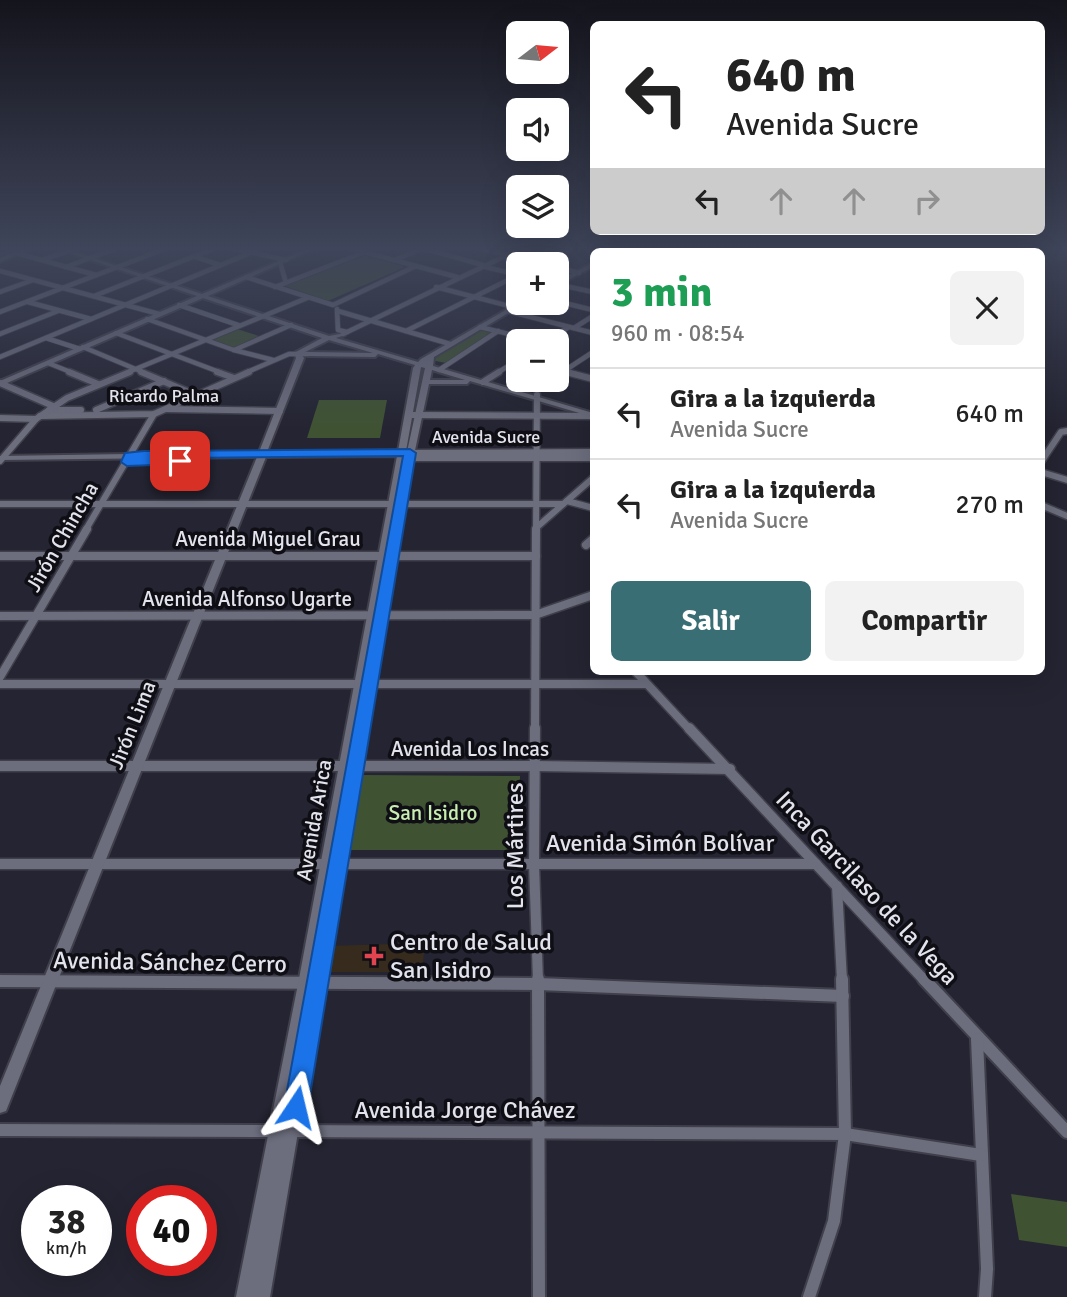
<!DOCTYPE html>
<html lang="es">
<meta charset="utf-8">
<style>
body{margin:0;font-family:Signika,sans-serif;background:#f2f2f2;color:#222;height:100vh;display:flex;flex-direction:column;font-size:26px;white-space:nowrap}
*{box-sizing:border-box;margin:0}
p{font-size:23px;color:#767676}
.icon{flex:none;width:38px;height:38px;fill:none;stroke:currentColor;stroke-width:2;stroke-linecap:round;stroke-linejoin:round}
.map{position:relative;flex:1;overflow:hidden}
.panel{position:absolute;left:590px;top:248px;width:455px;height:427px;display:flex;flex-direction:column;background:#fff;border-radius:10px;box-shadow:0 7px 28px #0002}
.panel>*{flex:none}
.banner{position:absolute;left:590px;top:21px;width:455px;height:214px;border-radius:10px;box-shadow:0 7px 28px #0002;background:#fff;color:#222;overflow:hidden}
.needle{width:46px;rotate:74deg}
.buttons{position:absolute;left:506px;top:21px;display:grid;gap:14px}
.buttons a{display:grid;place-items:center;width:63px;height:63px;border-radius:10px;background:#fff;box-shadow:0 7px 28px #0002;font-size:35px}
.speed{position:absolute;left:21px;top:1185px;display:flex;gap:14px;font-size:35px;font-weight:700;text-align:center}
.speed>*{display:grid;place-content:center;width:91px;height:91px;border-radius:50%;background:#fff;box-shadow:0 7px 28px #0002;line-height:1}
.speed small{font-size:18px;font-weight:400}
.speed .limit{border:10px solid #d22;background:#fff;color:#111}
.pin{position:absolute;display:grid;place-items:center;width:60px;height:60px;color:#fff;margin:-30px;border-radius:14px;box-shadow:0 4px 10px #0006}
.me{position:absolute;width:77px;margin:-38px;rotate:10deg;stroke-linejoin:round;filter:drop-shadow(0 0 5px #0008)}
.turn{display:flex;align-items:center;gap:24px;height:147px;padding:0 21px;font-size:32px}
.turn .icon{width:91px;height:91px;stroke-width:2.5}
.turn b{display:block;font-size:49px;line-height:60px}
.lanes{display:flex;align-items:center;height:66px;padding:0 21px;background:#0003;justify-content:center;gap:35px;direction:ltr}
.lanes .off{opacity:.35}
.round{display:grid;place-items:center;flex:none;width:74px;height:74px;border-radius:10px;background:#f2f2f2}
.summary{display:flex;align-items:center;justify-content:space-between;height:119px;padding:0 21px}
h1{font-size:42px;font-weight:800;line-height:52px;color:#1e9e55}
.cta{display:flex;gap:14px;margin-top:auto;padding:14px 21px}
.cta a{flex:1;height:80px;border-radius:10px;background:#386e74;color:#fff;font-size:28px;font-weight:800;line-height:80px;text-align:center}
.cta a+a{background:#f2f2f2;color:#222}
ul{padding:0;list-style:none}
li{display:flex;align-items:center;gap:21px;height:91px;padding:0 21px;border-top:2px solid #e0e0e0}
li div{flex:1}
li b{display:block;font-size:26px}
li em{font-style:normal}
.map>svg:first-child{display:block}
</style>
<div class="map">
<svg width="1067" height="1297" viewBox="0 0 1067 1297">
<rect width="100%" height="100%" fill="#242432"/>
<path fill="#362b1c" d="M425,943L422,972H330L323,966L327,946Z"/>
<g fill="#3f5333">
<path d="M366,255L405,267L328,301L285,286Z"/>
<path d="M481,328L494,332L446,363L431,360Z"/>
<path d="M237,329L259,336L234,348L211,340Z"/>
<path d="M319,400H387L380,438H307Z"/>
<path d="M361,775L520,776L519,850H347Z"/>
<path d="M1011,1194L1067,1202V1247L1019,1240Z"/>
</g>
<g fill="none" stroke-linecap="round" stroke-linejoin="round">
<path fill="#3f7878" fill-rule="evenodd" d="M17,248H24L0,257V253Z"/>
<defs>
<g id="minor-far4">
<path d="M231,248L286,260"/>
<path d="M349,248L457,277"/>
<path d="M422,248L483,265"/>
<path d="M478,248L544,264"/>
<path d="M616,248L623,249"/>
<path d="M680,248L698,252"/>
<path d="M755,248L776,252"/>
<path d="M826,248L847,252"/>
<path d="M665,252L673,248"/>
<path d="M746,252L752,248"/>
<path d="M791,252L797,248"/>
<path d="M865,252L869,248"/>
<path d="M16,253L96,275"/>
<path d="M193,256L220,265"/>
<path d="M42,260L78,248"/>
<path d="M395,260L423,248"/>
<path d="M280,262L286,283"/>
<path d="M541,264L571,248"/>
<path d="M482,266L518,275"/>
<path d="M66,267L117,248"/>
<path d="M556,267L579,273"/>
<path d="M0,271L159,314"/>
<path d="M246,277L333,305L416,266"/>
<path d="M556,284L593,292"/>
<path d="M275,287L365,252"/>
<path d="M436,287L513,307"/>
<path d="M0,292L33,280"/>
<path d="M94,296L215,248"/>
<path d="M556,301L593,310"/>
<path d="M28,302L91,319"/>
<path d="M179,305L238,325"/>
<path d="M337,309L338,330L347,332"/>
<path d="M338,311L450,344"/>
<path d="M507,311L593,333"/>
<path d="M0,312L167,248"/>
<path d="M147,319L234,350L273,360"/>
<path d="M480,327L538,341"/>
<path d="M574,328L593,316"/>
<path d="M406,331L518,275"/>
<path d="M116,333L222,373"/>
<path d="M0,334L58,311"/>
<path d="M343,334L522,248"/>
<path d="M46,338L80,349"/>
<path d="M546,341L569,327"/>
<path d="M83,347L145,373"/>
<path d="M234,350L291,325"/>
<path d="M0,357L262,248"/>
<path d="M48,363L73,373"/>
<path d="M556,369L572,373"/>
<path d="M439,370L498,331"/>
<path d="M564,371L593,352"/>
<path d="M126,373L307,298"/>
<path d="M245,373L289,354H308"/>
<path d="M497,373L518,360"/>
</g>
<g id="minor-far3">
<path d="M69,372L98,384"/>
<path d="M141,372L196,395"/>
<path d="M217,372L234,378"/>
<path d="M566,372L593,379"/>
<path d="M483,382L499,372"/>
<path d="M0,383L53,406"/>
<path d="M167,409L280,411"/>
<path d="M49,410H81"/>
<path d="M96,410L164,381"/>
<path d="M412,415L593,416"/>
<path d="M40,416L154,414L249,372"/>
<path d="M0,418L36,419"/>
<path d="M404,453L593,452"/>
<path d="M405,458H593"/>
<path d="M0,461L36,419L67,398L130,372"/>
<path d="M1041,462L1061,432L1067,431"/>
<path d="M1041,472L1067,480"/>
<path d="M567,501L593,508"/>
<path d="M0,504H563"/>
<path d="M1041,505L1067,516"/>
<path d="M537,527L593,478"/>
<path d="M85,531L154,414"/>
<path d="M536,531L537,395"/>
</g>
<g id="minor-far2">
<path d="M586,545L593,539"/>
<path d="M0,556H536"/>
<path d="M0,616L535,615L593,595"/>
<path d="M636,672L690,730"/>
<path d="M0,677L87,529"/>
<path d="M0,684H646"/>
<path d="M535,730L536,529"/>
</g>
<g id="minor-far1">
<path d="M535,728L534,864L538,981"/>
<path d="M689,728L925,981"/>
<path d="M0,766H536L730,769"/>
<path d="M0,864H816"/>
<path d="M837,886L842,981"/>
</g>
<g id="minor">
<path d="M538,979L539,1297"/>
<path d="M924,979L1067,1132"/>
<path d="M0,981L538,984L843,996"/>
<path d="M977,1039L987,1269L985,1297"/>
<path d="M0,1130L277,1131"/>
<path d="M290,1131L845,1134L981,1155"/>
<path d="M809,1297L834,1221L845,1134L842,979"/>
</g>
<g id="tertiary">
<path d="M26,248H33L0,262V258Z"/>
<path d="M55,248H63L202,294L309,248H316L208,296L329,336L345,333V335L336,338L418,362L421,359L518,303H525L434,357L433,366L593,413V417L470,381L467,384H429L413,460L409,462H406L405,455L400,486L404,483L408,486L270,1297H236L298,984L397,456L266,457L8,1106L6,1111L0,1113V1086L257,457L0,460V456L259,452L296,358L294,353L322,338L203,298L0,386V381L197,296ZM329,340L373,353L308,352L305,354L308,356L375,357L378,354L415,365L413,368L398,451L267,452L304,358L301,354ZM421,367L425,368L407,452L406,451ZM432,370L465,380H430Z"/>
<path d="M621,248H628L622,252H615Z"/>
<path d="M593,263V267L556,286V281Z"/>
</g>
</defs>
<use href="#minor-far4" stroke="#40404c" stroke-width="6"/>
<use href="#minor-far3" stroke="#40404c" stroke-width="9"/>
<use href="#minor-far2" stroke="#40404c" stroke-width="11"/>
<use href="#minor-far1" stroke="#40404c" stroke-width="13"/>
<use href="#minor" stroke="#40404c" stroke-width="16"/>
<use href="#tertiary" stroke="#40404c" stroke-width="4"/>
<use href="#minor-far4" stroke="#6c6d7d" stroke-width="4.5"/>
<use href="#minor-far3" stroke="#6c6d7d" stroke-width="6"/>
<use href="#minor-far2" stroke="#6c6d7d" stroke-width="8"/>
<use href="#minor-far1" stroke="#6c6d7d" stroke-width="10"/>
<use href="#minor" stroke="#6c6d7d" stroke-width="12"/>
<use href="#tertiary" fill="#6c6d7d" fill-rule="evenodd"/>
</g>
<linearGradient id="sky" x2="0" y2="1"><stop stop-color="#14141c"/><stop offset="0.58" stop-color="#3f455a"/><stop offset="1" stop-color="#3f455a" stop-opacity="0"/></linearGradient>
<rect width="1067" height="429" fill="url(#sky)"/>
<path fill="#1a73e8" stroke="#114b97" stroke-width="2" d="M410,449L416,453L308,1107L304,1115L296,1118L287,1115L284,1107L403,456L184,458L186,461L180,464L127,466L121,462L125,453L144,451Z"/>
<path fill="#e0444e" stroke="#0e0e14" stroke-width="2.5" d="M370.5 945.5h7v7h7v7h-7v7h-7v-7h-7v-7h7z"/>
<g text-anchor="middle" stroke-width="7" stroke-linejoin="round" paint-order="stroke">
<g font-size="18" fill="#e3e3ed" stroke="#0e0e14">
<text x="164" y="402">Ricardo Palma</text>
<text x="486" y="443">Avenida Sucre</text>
</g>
<g font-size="21" fill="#e3e3ed" stroke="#0e0e14">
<text transform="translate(62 537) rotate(-60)" y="7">Jirón Chincha</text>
<text x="268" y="546">Avenida Miguel Grau</text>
<text x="247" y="606">Avenida Alfonso Ugarte</text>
<text transform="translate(132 725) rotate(-68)" y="7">Jirón Lima</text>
<text x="470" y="756">Avenida Los Incas</text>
<text transform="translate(314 820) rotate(-80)" y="7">Avenida Arica</text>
</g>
<g font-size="21" fill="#c8edb0" stroke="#0e0e14">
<text x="433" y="820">San Isidro</text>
</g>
<g font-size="24" fill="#e3e3ed" stroke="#0e0e14">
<text x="660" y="851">Avenida Simón Bolívar</text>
<text transform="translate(515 846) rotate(-90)" y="8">Los Mártires</text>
<text transform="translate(867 888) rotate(47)" y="8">Inca Garcilaso de la Vega</text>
<text transform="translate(170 962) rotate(1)" y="8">Avenida Sánchez Cerro</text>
<text x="465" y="1118">Avenida Jorge Chávez</text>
</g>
<g font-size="24" fill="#e3e3ed" stroke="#0e0e14" text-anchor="start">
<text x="390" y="950">Centro de Salud<tspan x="390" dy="28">San Isidro</tspan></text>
</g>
</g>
</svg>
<div class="buttons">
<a><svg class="needle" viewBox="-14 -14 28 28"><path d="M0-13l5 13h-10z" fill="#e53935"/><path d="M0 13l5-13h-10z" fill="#767676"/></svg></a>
<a><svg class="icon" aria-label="sound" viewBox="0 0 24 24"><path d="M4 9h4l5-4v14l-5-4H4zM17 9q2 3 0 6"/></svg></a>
<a><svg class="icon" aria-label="layers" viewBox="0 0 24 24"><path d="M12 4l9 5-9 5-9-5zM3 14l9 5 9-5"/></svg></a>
<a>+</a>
<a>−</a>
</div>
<div class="speed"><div>38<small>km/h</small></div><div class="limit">40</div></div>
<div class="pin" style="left:180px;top:461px;background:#d93025"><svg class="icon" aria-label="arrive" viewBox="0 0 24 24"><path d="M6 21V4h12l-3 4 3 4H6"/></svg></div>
<svg class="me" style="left:296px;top:1107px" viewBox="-20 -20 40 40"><path d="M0-17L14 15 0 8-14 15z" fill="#1a73e8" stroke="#fff" stroke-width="4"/></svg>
<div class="banner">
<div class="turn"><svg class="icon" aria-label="left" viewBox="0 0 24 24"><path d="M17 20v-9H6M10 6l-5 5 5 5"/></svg><div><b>640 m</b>Avenida Sucre</div></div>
<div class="lanes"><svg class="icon" aria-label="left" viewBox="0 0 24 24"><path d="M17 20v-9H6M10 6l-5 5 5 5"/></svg><svg class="icon off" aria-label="ahead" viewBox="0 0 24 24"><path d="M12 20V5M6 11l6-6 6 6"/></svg><svg class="icon off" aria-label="ahead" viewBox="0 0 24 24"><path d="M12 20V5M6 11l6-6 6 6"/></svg><svg class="icon off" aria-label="right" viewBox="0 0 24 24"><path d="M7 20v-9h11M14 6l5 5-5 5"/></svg></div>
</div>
<section class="panel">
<div class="summary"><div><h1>3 min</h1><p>960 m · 08:54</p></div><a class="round"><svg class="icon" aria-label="close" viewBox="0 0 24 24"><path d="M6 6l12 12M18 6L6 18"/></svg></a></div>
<ul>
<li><svg class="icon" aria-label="left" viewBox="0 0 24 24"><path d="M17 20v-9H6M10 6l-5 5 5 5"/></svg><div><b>Gira a la izquierda</b><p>Avenida Sucre</p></div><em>640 m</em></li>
<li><svg class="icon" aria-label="left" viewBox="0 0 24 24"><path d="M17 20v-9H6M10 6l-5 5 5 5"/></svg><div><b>Gira a la izquierda</b><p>Avenida Sucre</p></div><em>270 m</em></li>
</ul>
<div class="cta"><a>Salir</a><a>Compartir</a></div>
</section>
</div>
